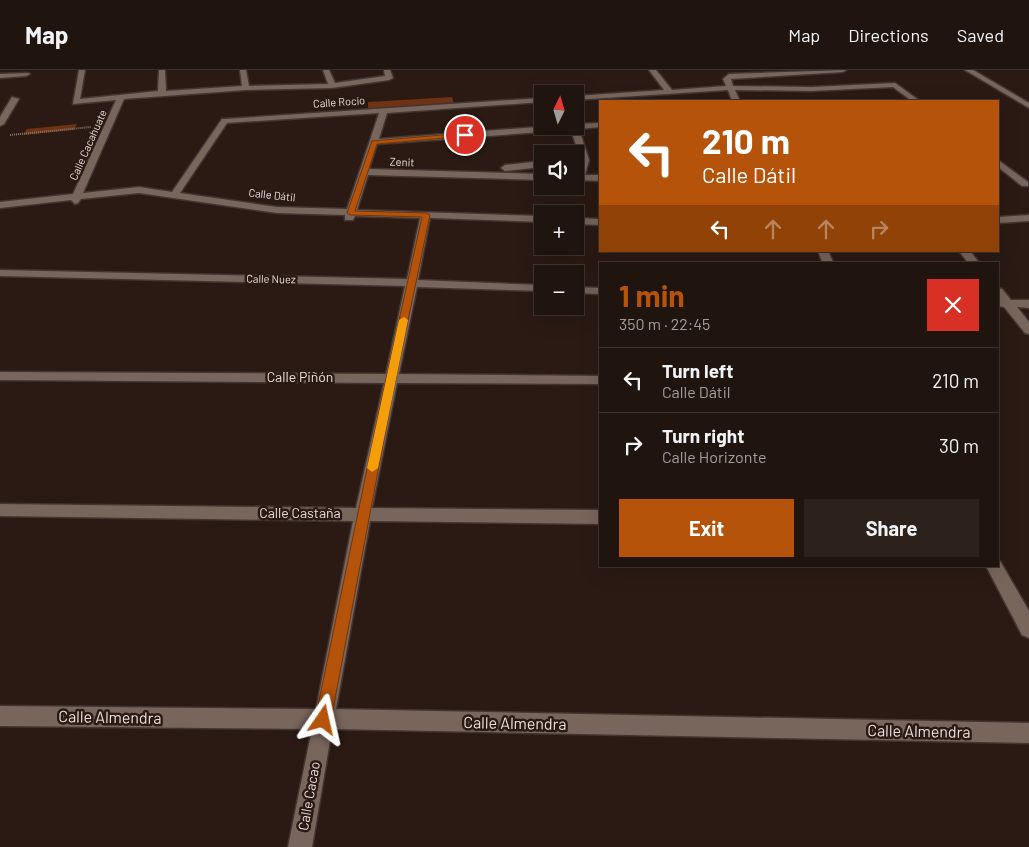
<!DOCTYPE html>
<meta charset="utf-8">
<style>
body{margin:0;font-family:Barlow,sans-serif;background:#2d211c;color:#f1f3f6;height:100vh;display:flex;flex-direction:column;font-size:19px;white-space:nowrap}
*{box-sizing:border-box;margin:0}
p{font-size:16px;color:#a29e9e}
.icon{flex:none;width:28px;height:28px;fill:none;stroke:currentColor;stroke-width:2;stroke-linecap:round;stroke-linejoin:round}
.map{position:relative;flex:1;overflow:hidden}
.side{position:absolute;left:599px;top:192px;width:400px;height:305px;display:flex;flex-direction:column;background:#20140e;border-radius:0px;box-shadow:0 5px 20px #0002,0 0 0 1px #3d332e}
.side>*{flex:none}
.top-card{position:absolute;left:599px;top:30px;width:400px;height:152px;border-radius:0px;box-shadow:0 5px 20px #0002,0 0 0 1px #3d332e;background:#b45309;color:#fff;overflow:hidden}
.needle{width:32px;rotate:5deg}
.tools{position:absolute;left:534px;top:15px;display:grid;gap:10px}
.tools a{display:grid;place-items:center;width:50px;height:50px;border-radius:0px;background:#20140e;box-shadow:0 5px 20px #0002,0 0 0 1px #3d332e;font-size:25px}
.pin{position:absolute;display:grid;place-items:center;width:42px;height:42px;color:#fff;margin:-21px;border:2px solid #fff;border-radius:50%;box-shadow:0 1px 5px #0007}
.me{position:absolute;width:55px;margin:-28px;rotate:11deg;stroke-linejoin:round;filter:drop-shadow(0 0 4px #0008)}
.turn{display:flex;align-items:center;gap:18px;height:105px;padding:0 20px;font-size:22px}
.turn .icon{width:65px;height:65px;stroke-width:2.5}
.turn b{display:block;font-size:35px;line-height:42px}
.lanes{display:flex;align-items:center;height:48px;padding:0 20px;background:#0003;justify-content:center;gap:25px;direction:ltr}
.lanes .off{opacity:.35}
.round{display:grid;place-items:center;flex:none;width:52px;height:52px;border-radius:0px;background:#2d211c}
.head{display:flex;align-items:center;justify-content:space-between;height:85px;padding:0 20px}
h1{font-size:30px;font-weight:700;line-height:38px;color:#b45309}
.cta{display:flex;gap:10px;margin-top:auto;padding:10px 20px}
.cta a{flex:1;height:58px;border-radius:0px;background:#b45309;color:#fff;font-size:20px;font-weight:700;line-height:58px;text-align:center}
.cta a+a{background:#2d211c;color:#f1f3f6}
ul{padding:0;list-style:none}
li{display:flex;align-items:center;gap:15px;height:65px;padding:0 20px;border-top:1px solid #3d332e}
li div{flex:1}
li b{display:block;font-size:19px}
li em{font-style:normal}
header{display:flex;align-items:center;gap:30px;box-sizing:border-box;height:70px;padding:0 25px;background:#20140e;border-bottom:1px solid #3d332e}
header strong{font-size:24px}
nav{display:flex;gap:28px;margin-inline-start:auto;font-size:18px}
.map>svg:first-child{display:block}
</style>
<header>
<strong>Map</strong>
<nav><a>Map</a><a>Directions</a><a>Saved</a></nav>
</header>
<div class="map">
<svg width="1029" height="777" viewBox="0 0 1029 777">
<rect width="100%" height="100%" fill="#2a1a13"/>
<g fill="#6f3214">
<path d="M452,27L454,34L368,39V32Z"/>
<path d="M77,54L74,60L23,65L27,59Z"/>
</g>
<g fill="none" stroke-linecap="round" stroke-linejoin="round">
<defs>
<g id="minor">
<path d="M79,0H85L80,29L158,21L159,0H165L166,21L242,16L240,0H246L249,16L328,14L323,0H329L335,13L385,6L384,0H390L393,8L389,10L332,18L246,20L124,29L83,123L139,117L172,122L222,49H225L542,28V32L387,43L379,69L551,56H575V54L600,53V57L579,59L589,90L585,105H600V111L575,110L581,90L571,60L377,74L369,99L542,104V110L368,105L357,140L542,146V152L430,148L418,210L542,215V221L417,217L399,304L600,306V314L397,313L372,438L600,440V454L370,451L336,639L1029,653V673L332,659L312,777H288L312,659L0,656V636L316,639L353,451L0,446V434L356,438L384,313L0,310V302L386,304L405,216L0,206V200L407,209L420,148L355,146L353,150H345V145L277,143L139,123L81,129L78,133L75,134L71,130L0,138V132L73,124L116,30L73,34ZM379,43L347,139L277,137L180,123L227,53Z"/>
<path d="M649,0H656L672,20L726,16L723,9L729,4L846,0L843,2L731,9L733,16L812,17L895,13L920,31H912L893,17L812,21L735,20L740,31H732L728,20L575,30V26L664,20Z"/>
<path d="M965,0H973L1029,33V38Z"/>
<path d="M28,3L30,4L26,6L0,8V4Z"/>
<path d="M12,27L19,29L4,54L0,56V47Z"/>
<path d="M998,90L1028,112V116H1022L998,97Z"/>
<path d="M542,91V97L505,101L501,98L505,95Z"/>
<path d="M1029,145V151L998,153V147Z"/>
<path d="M575,148L600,149V155L575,154Z"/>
<path d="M818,181H828L834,194H823Z"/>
<path d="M959,181H970L980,194H969Z"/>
<path d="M575,217L600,218V224L575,223Z"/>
<path d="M998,218L1002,219L1011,230H1029V238L1017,237L1029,252V264L1025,263L1004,237L998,236Z"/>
<path d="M998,490L1000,491L1029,541V568L1022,565L986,496H998Z"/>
</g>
</defs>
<use href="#minor" stroke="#423531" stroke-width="3"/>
<path stroke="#847670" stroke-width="2" stroke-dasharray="1 1" stroke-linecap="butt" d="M10,65L91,57"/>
<use href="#minor" fill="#78655c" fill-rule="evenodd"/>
</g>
<path fill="#b45309" stroke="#753606" d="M465,63L467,64V66L377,74L355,141L426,143L430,145L392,327L331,650L328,655L323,657L318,655L315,650L382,327L422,147L351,145L347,143L372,71Z"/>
<path fill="#f59e0b" d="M404,247L408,250L378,398L372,402L367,398L399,250Z"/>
<g text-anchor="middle" stroke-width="5" stroke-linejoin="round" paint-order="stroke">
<g font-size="11" fill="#eaded9" stroke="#2a1a13">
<text transform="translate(339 32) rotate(-4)" y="4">Calle Rocío</text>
<text transform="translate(88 75) rotate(-66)" y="4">Calle Cacahuate</text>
<text transform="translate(402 92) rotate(2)" y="4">Zenit</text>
<text transform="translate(272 125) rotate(6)" y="4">Calle Dátil</text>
<text transform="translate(271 209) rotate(1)" y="4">Calle Nuez</text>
</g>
<g font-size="14" fill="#eaded9" stroke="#2a1a13">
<text x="300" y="312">Calle Piñón</text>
<text x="300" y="448">Calle Castaña</text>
<text transform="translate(309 726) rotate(-80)" y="5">Calle Cacao</text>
</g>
<g font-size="16" fill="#eaded9" stroke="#2a1a13">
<text transform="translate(110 647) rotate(1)" y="6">Calle Almendra</text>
<text transform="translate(515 653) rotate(1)" y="6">Calle Almendra</text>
<text transform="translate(919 661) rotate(1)" y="6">Calle Almendra</text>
</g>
</g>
</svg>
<div class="tools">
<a><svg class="needle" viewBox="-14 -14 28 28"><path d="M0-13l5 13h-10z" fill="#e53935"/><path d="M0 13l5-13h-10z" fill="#a29e9e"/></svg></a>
<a><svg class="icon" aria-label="sound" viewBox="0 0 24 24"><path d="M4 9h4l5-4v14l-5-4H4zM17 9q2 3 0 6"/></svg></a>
<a>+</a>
<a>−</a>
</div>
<div class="pin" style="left:465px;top:65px;background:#d93025"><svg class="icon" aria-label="arrive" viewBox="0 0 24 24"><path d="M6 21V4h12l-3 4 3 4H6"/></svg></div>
<svg class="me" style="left:323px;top:650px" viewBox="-20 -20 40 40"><path d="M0-17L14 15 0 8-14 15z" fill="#b45309" stroke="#fff" stroke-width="4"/></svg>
<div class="top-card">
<div class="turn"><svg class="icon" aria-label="left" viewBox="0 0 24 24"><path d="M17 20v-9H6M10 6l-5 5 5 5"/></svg><div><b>210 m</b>Calle Dátil</div></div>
<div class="lanes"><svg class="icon" aria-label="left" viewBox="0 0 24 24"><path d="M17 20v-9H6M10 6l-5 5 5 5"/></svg><svg class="icon off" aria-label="ahead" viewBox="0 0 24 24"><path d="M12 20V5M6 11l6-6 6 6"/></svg><svg class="icon off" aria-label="ahead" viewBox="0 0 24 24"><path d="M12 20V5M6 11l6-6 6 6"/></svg><svg class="icon off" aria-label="right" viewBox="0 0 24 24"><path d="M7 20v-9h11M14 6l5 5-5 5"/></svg></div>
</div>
<section class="side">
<div class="head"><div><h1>1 min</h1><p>350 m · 22:45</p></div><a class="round" style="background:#d93025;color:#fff"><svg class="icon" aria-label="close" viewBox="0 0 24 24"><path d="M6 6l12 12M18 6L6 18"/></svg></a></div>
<ul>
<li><svg class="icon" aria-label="left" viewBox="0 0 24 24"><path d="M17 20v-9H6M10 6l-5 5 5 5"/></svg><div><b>Turn left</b><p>Calle Dátil</p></div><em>210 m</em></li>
<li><svg class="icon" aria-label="right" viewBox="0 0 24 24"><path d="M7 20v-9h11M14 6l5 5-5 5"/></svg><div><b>Turn right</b><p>Calle Horizonte</p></div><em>30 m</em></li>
</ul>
<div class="cta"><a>Exit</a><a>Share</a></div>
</section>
</div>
